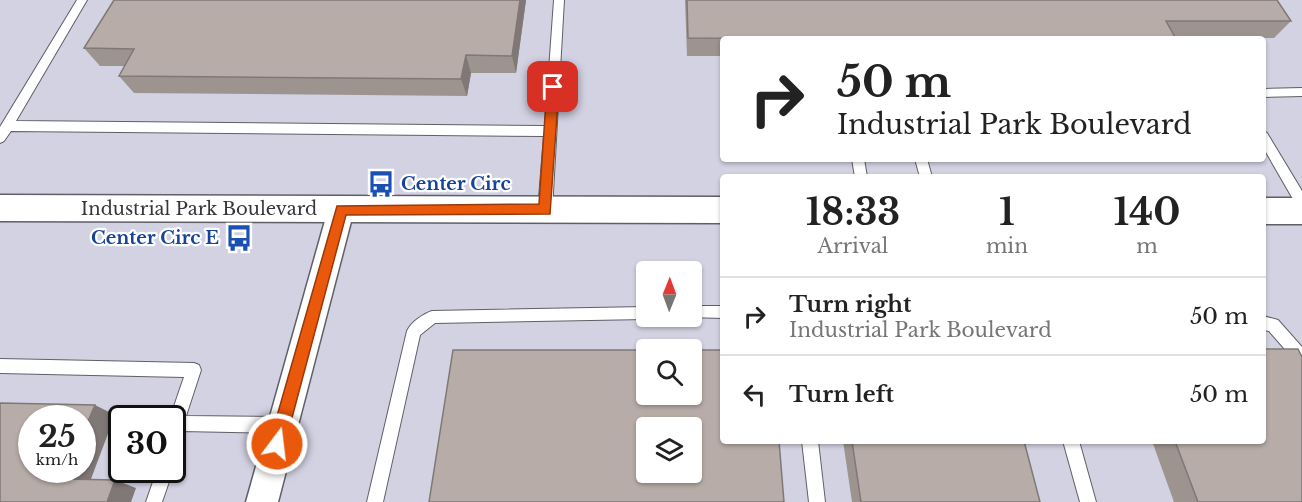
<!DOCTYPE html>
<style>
body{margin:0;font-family:"Libre Baskerville",serif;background:#f6f6f6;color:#222;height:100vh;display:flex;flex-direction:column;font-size:22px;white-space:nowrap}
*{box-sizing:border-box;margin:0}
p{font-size:20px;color:#767676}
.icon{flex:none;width:33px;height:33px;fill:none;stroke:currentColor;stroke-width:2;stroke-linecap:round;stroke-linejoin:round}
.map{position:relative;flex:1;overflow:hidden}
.side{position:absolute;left:720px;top:174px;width:546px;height:270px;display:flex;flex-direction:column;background:#fff;border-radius:6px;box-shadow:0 2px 4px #0004}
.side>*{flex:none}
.top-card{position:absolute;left:720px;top:36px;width:546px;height:126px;border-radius:6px;box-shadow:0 2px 4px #0004;background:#fff;color:#222;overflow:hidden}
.needle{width:39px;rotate:1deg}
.fabs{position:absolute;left:636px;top:261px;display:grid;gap:12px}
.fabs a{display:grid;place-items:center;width:66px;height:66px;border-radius:6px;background:#fff;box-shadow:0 2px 4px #0004;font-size:30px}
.speed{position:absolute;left:18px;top:405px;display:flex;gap:12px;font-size:30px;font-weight:700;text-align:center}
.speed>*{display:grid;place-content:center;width:78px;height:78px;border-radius:50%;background:#fff;box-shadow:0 2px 4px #0004;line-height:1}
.speed small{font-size:15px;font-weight:400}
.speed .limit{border:3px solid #111;border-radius:9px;background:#fff;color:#111}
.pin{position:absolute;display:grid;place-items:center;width:51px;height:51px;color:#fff;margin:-26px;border-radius:12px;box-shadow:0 3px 9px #0006}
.me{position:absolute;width:66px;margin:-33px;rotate:15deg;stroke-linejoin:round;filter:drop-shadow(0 0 4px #0008)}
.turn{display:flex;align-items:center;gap:21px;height:126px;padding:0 18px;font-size:27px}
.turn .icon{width:78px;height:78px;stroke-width:2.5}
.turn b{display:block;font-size:42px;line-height:51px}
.eta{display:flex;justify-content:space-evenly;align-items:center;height:102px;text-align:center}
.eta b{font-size:36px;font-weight:800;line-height:42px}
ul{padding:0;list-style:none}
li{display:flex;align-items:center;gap:18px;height:78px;padding:0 18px;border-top:2px solid #e0e0e0}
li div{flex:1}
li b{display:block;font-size:22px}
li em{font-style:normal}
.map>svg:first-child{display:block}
</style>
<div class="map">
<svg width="1302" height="502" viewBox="0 0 1302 502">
<rect width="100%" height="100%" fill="#dfdfe9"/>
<path fill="#d2d2e3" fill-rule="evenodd" d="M0,0H1302V502H0ZM723,39H1263V159H723ZM723,177H1263V441H723ZM646,272H692V316H646ZM646,350H692V394H646ZM32,418H82V470H32ZM122,418H172V470H122ZM646,428H692V472H646Z"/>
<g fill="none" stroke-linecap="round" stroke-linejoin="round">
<defs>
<g id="service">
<path d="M77,0H87L16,121L545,126L554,0H564L552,210L550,214H540L538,210L544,136L11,131L4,141L0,143V127Z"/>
<path d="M1302,88V96L1263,97V89Z"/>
<path d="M1263,131L1267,133L1302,191V207L1297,206L1263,147Z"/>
<path d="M852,159H864L867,177H855Z"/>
<path d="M915,159H927L932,177H920Z"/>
<path d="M692,306H723V318L687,317L692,316Z"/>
<path d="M646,307V316H651L646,319L435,323L420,335L383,502H367L407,331C411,322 423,314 432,311Z"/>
<path d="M1263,316L1278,320L1302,347V365L1297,363L1269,331L1263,330Z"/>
<path d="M0,359L194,363L199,365L201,370L186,416L283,417L288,420L291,425L288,430L283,433L182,431L178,444L172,447V418H170L184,377L0,373Z"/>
<path d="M802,441H818L825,502H809Z"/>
<path d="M1063,441H1079L1096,502H1080Z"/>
<path d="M172,469L173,470L162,502H146L157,470Z"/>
</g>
<path id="minor" d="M341,199L350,202L354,210L278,502H246L328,210L332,202Z"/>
<g id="tertiary">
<path d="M0,195L723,197V223L0,221Z"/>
<rect x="1263" y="198" width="39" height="26"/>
</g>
</defs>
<use href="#service" stroke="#5f5f67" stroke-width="2"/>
<use href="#minor" stroke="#5f5f67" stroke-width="3"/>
<use href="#tertiary" stroke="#5f5f67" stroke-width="3"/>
<use href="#service" fill="#fff" fill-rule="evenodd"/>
<use href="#minor" fill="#fff" fill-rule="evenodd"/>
<use href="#tertiary" fill="#fff" fill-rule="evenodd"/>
</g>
<g fill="#9d9490">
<path d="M114,0H526L516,73H471L467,96L134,93L119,76L125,66H100L84,48Z"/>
<path d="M685,0H1277L1291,21L1274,38L723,39V56H687Z"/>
<path d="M843,441H1024L1040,502H852Z"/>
<path d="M1152,441H1263L1302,502H1174Z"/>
</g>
<g fill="#807876">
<path d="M520,0H526L516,73L512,56Z"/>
<path d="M466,55L471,73L467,96L461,79Z"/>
<path d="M95,405L115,415L88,487L65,479L69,470H82V435Z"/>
<path d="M115,480L136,488L131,502H107Z"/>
</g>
<g fill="#b7aca8" stroke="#807876" stroke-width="1.5" fill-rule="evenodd">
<path d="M114,0H520L512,56L466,55L461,79L119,76L134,49L84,48Z"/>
<path d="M687,0H1277L1291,21H1166L1176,39L688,38Z"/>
<path d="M1263,349H1298L1302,357V502H1198L1175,441H1263Z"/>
<path d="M453,350H646V394H692V350H723V441H779L784,502H429ZM646,428H692V472H646Z"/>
<path d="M0,403L95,405L82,435V418H32V470H69L65,479L115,480L107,502H0Z"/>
<path d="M852,441H1024L1040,502H861Z"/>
</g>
<path fill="#ea580c" stroke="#983908" stroke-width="1.5" d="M553,83L559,87L550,214L346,215L285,444L283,450L277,452L272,450L269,444L337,206L539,204L547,87Z"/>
<defs>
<symbol id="bus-bare" viewBox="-9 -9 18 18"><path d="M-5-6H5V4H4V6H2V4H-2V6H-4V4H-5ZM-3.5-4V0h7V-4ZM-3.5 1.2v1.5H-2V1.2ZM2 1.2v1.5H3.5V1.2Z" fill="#1a4fb4" stroke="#fff" stroke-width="2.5" paint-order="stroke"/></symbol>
</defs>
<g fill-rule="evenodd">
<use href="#bus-bare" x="362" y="165" width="38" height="38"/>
<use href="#bus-bare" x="220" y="219" width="38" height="38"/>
</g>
<g text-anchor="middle" stroke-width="4.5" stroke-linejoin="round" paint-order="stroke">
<g font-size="18" font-weight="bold" fill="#164399" stroke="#fff" text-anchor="start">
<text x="401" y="190">Center Circ</text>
<text x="219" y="244" text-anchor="end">Center Circ E</text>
</g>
<g font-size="18" fill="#36373a" stroke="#fff">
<text x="199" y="215">Industrial Park Boulevard</text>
</g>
</g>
</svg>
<div class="fabs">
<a><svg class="needle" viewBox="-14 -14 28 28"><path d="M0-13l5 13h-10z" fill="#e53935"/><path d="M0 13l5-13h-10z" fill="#767676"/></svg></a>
<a><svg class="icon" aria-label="search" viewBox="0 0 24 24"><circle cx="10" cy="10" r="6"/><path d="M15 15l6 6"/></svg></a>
<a><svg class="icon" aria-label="layers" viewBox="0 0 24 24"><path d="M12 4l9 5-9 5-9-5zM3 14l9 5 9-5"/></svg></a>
</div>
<div class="speed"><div>25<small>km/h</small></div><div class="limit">30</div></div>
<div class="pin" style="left:553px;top:87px;background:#d93025"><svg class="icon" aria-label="arrive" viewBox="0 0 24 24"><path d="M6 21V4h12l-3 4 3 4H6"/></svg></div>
<svg class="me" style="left:277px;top:444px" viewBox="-20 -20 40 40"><circle r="17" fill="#ea580c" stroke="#fff" stroke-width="3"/><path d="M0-11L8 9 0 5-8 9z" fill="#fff"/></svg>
<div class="top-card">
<div class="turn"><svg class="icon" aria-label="right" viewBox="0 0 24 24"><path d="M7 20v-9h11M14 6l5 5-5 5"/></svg><div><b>50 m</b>Industrial Park Boulevard</div></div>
</div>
<section class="side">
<div class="eta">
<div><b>18:33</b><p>Arrival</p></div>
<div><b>1</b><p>min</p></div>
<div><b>140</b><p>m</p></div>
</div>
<ul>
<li><svg class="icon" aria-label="right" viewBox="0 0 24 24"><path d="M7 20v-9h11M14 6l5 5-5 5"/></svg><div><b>Turn right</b><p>Industrial Park Boulevard</p></div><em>50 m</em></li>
<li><svg class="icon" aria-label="left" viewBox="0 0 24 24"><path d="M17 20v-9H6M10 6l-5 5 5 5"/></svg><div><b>Turn left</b></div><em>50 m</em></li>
</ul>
</section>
</div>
